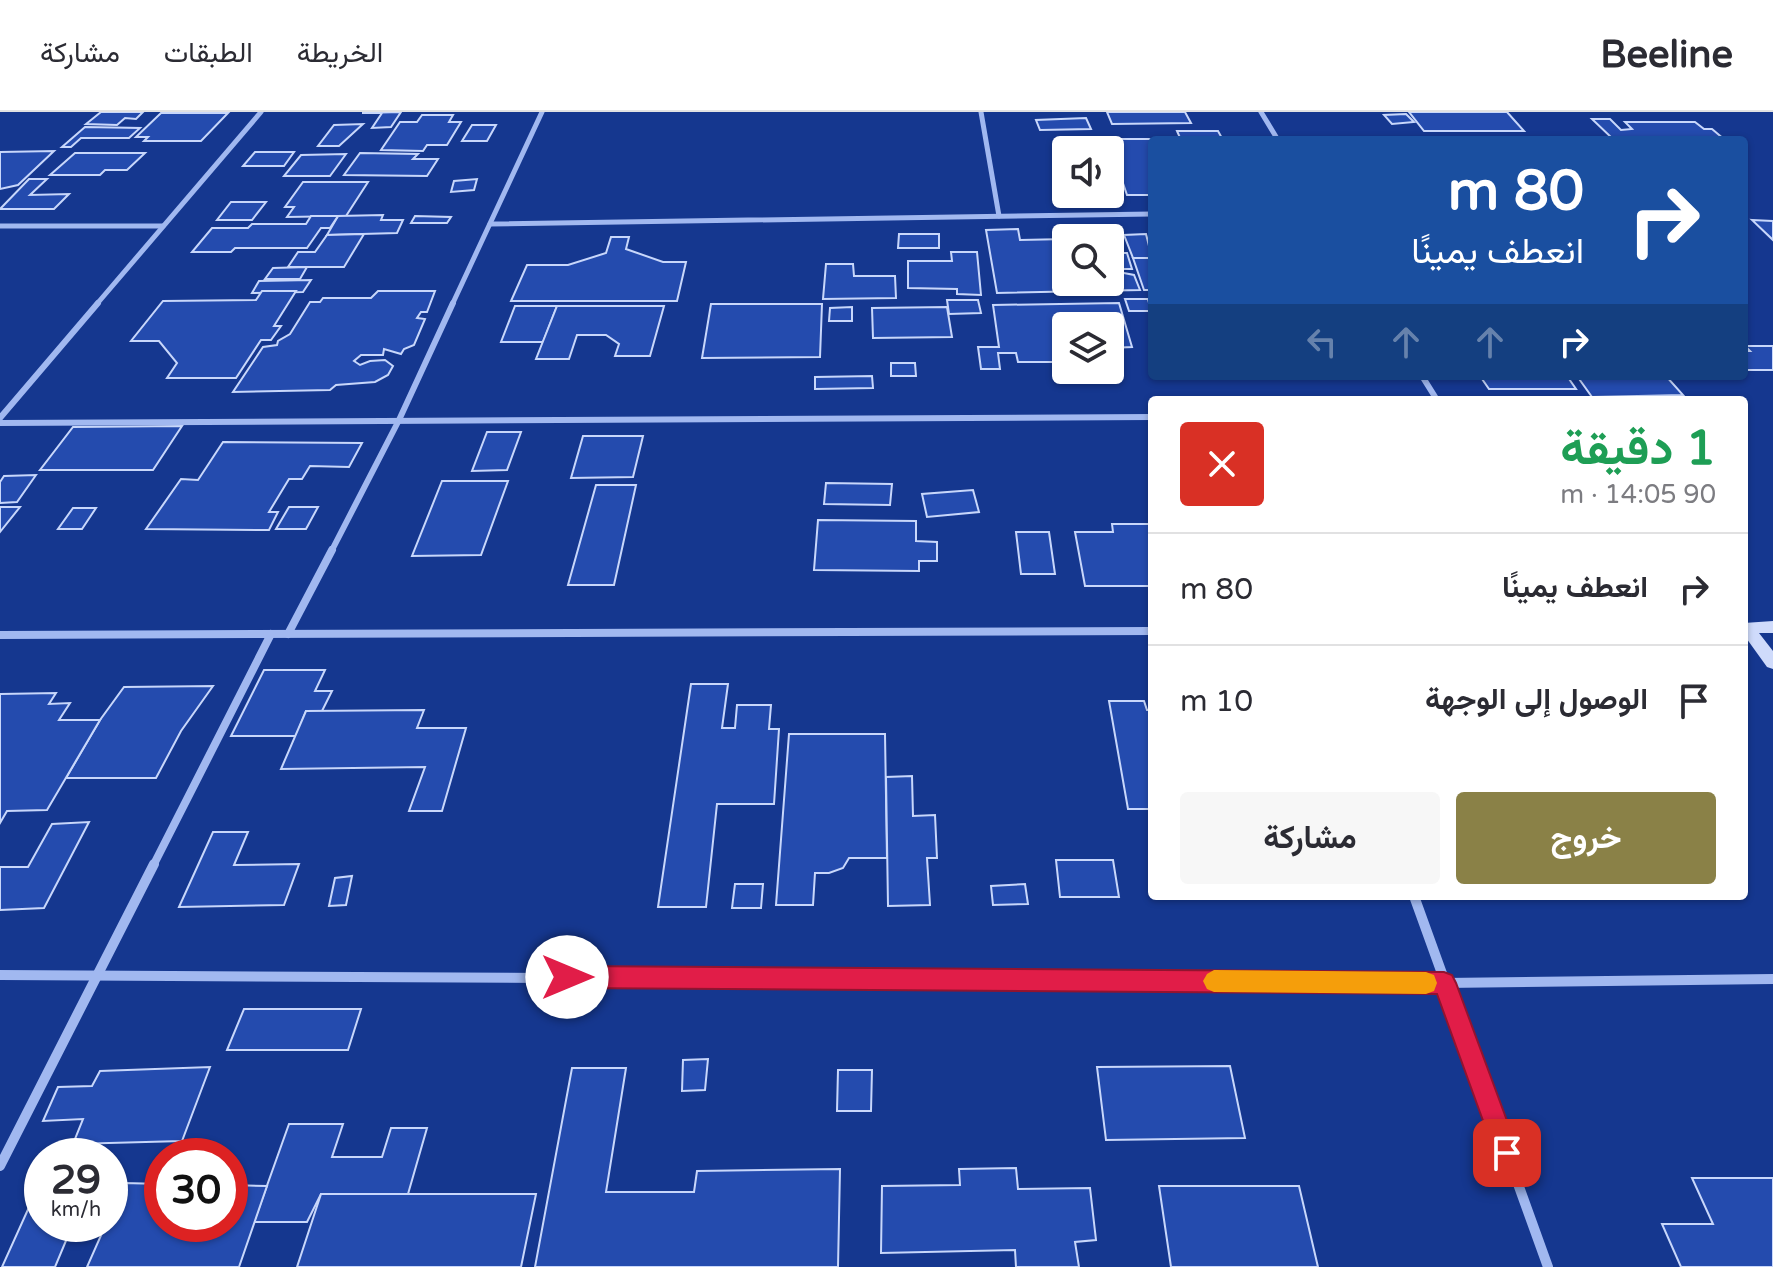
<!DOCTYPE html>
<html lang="ar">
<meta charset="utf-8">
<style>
body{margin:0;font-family:"Varela Round",Vazirmatn,sans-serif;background:#f7f7f7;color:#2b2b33;direction:rtl;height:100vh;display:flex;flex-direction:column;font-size:30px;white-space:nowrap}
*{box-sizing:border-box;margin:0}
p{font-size:26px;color:#7c7c81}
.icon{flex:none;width:44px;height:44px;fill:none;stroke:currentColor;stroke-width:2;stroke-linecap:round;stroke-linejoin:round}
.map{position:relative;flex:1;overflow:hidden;direction:ltr}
.sheet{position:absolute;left:1148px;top:284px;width:600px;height:504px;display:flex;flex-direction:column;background:#fff;border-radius:8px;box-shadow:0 2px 6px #0004;direction:rtl}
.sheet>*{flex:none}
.banner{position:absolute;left:1148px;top:24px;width:600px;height:244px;border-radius:8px;box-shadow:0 2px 6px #0004;direction:rtl;background:#1a4fa0;color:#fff;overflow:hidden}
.tools{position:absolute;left:1052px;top:24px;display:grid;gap:16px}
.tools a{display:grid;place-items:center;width:72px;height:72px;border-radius:8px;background:#fff;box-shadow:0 2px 6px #0004;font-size:40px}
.speed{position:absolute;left:24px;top:1026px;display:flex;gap:16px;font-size:40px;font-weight:700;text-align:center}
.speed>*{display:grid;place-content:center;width:104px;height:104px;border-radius:50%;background:#fff;box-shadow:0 2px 6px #0004;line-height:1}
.speed small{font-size:20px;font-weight:400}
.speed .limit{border:12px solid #d22;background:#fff;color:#111}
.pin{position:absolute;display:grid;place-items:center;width:68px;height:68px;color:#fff;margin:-34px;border-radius:16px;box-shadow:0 4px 12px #0006}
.me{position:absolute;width:88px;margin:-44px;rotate:90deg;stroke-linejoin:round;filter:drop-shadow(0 0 6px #0008)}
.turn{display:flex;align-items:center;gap:28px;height:168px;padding:0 32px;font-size:36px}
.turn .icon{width:104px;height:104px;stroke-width:2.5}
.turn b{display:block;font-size:56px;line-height:68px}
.lanes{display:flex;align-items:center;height:76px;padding:0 32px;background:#0003;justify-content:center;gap:40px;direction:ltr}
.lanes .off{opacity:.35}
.round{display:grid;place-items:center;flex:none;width:84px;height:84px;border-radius:8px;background:#f7f7f7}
.head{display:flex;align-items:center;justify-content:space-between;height:136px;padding:0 32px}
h1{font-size:48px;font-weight:700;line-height:60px;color:#1e9e55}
.action{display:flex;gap:16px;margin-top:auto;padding:16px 32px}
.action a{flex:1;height:92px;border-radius:8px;background:#8a8147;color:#fff;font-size:32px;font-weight:700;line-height:92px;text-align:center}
.action a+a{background:#f7f7f7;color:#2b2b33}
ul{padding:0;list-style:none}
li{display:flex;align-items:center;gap:24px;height:112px;padding:0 32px;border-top:2px solid #e1e1e2}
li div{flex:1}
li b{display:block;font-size:30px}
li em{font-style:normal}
header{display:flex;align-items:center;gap:48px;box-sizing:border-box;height:112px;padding:0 40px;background:#fff;border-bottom:2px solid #e1e1e2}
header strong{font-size:38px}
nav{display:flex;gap:44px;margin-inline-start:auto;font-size:28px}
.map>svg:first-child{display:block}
</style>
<header>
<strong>Beeline</strong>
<nav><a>الخريطة</a><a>الطبقات</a><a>مشاركة</a></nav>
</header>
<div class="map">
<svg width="1773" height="1155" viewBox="0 0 1773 1155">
<rect width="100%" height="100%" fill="#15378f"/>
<g fill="#244bae" stroke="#c8d7fb" stroke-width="2">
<path d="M101,0H143L136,7L125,6L117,13L86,12Z"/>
<path d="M401,0L391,15L372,16L382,1H362Z"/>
<path d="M1107,0H1185L1191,11L1112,12Z"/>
<path d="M1409,0H1507L1524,19H1424Z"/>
<path d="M161,1H228L201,29H144L148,25H136Z"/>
<path d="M1406,2L1414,10L1392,12L1384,3Z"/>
<path d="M422,3H453L449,10H461L447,33H427L423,39L381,38L400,10H417Z"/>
<path d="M1086,6L1091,17L1040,18L1036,8Z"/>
<path d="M1592,7H1610L1621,18L1632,17L1625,10H1695L1704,17H1712L1725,28H1614Z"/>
<path d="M363,12L339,34H318L334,13Z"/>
<path d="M472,13H496L487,29H462Z"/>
<path d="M85,15L140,16L129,26H81L71,35H62Z"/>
<path d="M1177,19H1218L1223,28H1181Z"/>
<path d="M1108,27H1174L1152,28V83H1127Z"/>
<path d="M54,39L18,73L0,77V40Z"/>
<path d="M255,40H294L284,54H243Z"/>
<path d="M75,41H145L127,58H105L100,63H50Z"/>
<path d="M360,41L418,42L413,47H438L427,64L344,63Z"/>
<path d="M346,42L330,64H284L301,43Z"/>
<path d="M29,67H47L30,83L69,82L54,97H0Z"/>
<path d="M477,67L474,78L451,80L454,69Z"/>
<path d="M303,70H368L346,104L287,105L294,95H285Z"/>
<path d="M231,90H266L252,108H217Z"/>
<path d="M383,103L381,108H403L397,121L327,123L338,104Z"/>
<path d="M311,104H338L330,116H321L307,136H235L231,140H192L212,116H248L252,112H306Z"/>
<path d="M415,104L451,105L447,111H411Z"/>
<path d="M1752,108L1773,109V128Z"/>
<path d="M1018,117L1020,128L1066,127V170H1110V150L1113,159L1134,163L1140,178L997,181L986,118Z"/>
<path d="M364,122L344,155H288L298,140H315L327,123Z"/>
<path d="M899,122H939V136H898Z"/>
<path d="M1146,122L1152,146H1133L1124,123Z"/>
<path d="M611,125H629L626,137L663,150H686L677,189H511L527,153H568L606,141Z"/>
<path d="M951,140H977L981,183L957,182V177L908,176V149H952Z"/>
<path d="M1112,141H1127L1132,157H1117Z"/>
<path d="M1133,146H1152V178H1144Z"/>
<path d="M826,152H853L854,164H895L896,186L823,187Z"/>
<path d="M307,155L300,167H265L273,156Z"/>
<path d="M311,168L303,180L252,181L259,169Z"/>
<path d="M262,179H296L274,214H281L271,228H261L236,266H167L177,251L159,229H131L163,189L256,188Z"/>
<path d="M378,179H435L427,200H421L417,206L425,207L414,233L404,237L401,242L384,237L383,243H361L354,249L360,253L370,249L385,248L393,254L388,263L375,270L336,273L330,278L233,280L263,235L277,233L278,229L290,222L310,190H320L323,186H371Z"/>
<path d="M1125,187H1148L1151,199H1129Z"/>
<path d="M947,188H978L981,201L949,202Z"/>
<path d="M1119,191L1132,235L1110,236V214H1066V244H1061L1062,250H1018L1016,241H998L1000,257H981L978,235H999L993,193Z"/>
<path d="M711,192H822L820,245L702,246Z"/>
<path d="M515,194H557L543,230H501Z"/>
<path d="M557,194H664L650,244H615L619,232L606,223H577L569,247H536Z"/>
<path d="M852,195V209H829L830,196Z"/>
<path d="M947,195L952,225L873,226L872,196Z"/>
<path d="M1745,234H1773V258H1747L1744,254V239H1750Z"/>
<path d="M891,251H915L916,264H891Z"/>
<path d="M872,264L873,276L815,277V265Z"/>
<path d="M1480,264H1567L1576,277H1489Z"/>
<path d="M1577,264H1666L1683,283L1592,285Z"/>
<path d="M182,314L153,358H40L73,315Z"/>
<path d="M487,320H521L507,358L472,359Z"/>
<path d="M583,324H643L633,365L571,366Z"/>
<path d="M223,330L362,331L349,355L310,354L302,367H289L269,400H278L269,418L146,417L181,367L198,368Z"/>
<path d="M36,363L17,390L0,391V370L4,364Z"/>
<path d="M442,369H508L481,443L412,444Z"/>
<path d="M826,371L892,372L890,393L824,392Z"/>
<path d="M596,373H636L614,473H568Z"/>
<path d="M973,378L979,400L927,405L922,382Z"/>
<path d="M0,395H20L0,420Z"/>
<path d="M289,395H318L306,417H276Z"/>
<path d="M73,396H96L82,417H58Z"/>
<path d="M818,408L916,409V429L937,430V449H919V459L814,458Z"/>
<path d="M1112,412H1149L1152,427V474H1085L1075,420H1113Z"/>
<path d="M1016,420H1049L1055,462H1021Z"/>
<path d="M264,558H325L315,579H332L322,599H306L296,624H231Z"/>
<path d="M691,572H728L722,616H735L737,593H771L769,617H779L774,692H717L706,795H658Z"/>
<path d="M213,574L181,619L156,666H66L100,608L124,575Z"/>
<path d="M56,581L49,592L70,591L59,608H100L47,698L7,699L0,711V582Z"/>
<path d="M1109,589H1144L1147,598H1152V697H1128Z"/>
<path d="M424,598L417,616H466L442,699H409L425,655L281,657L306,599Z"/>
<path d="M789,622H885L887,746H849L843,756L829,761H815L813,793H776Z"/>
<path d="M912,664L913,704L935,703L937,746H927L930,793L888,794L886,665Z"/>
<path d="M89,710L44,796L0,798V755H28L52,712Z"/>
<path d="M213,720H248L234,753L299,752L284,793L179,795Z"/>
<path d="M1056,748H1113L1119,785H1060Z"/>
<path d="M352,764L346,793L329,794L335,766Z"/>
<path d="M735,772H763L761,796H732Z"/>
<path d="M1025,772L1028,792L993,793L991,774Z"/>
<path d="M244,897H361L348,938H227Z"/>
<path d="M708,947L705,978L682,979L683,948Z"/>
<path d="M1230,954L1245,1026L1106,1028L1097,955Z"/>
<path d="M210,955L182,1029L73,1032L83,1007L43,1009L58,975L92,974L100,959Z"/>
<path d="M572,956H626L606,1080H694L697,1059L840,1057L838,1155H535Z"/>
<path d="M838,958H872L871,999H837Z"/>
<path d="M289,1012H343L332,1045H382L391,1016H427L408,1082H321L307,1110H254Z"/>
<path d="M1016,1056L1018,1077L1090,1076L1096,1128L1075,1130L1079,1155H1016L1015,1138L881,1141L882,1074L960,1073L959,1057Z"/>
<path d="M1692,1066H1773V1155H1681L1662,1112H1713Z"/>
<path d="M124,1071L162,1072V1112H230V1073L267,1074L239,1155H87L106,1112H110V1103Z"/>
<path d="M1159,1074H1299L1318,1155H1171Z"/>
<path d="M321,1082H536L521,1155H297Z"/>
<path d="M42,1092V1112H73L55,1155H2L30,1093Z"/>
</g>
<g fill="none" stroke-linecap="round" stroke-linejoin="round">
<g stroke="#a1b8f0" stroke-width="5">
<path d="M981,0L999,104"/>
<path d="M1261,0L1278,28"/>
<path d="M490,112L1152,102"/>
<path d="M0,114H163"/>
<path d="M96,193L261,0"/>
<path d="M452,193L542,0"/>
</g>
<g stroke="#a1b8f0" stroke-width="6">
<path d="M1422,264L1437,288"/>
<path d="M0,306L98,191"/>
<path d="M0,311L1152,305"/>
<path d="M331,440L399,308L453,191"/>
</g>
<g stroke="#a1b8f0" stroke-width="8">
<path d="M288,522L332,438"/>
<path d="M0,523L1152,519"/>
<path d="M153,754L271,522"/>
</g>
<g stroke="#a1b8f0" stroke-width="10">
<path d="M1414,784L1548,1155"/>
<path d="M0,863L1444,871L1773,867"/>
<path d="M0,1054L154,752"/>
</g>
<path fill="#cfdbfb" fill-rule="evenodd" d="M1773,509V521H1759L1773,539V557L1767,555L1744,523V511Z"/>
</g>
<path fill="#e11d48" stroke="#92132f" stroke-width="2" d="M567,854L1444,860L1452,863L1456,871L1519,1041L1515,1050L1507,1054L1498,1050L1437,882L567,876L559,872L556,865L559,857Z"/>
<path fill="#f59e0b" d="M1214,858L1426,860L1434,863L1437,871L1434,879L1426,882L1214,880L1207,877L1203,869L1207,862Z"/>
</svg>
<div class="tools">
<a><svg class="icon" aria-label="sound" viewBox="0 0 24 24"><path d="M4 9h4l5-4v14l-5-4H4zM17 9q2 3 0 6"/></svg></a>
<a><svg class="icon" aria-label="search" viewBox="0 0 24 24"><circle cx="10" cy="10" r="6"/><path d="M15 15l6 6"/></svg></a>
<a><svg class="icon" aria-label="layers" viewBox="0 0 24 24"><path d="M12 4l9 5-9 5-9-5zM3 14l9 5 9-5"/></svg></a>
</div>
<div class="speed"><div>29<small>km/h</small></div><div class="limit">30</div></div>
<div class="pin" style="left:1507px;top:1041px;background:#d93025"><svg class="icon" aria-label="arrive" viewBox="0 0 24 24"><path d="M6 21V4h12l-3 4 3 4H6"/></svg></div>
<svg class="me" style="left:567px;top:865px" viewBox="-20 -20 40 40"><circle r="19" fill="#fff"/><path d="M0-13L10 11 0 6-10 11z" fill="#e11d48"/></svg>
<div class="banner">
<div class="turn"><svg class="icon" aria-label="right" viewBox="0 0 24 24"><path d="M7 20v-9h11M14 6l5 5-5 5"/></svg><div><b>80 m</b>انعطف يمينًا</div></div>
<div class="lanes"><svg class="icon off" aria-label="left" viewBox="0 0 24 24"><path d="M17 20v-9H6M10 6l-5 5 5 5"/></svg><svg class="icon off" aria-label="ahead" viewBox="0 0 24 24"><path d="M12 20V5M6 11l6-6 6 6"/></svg><svg class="icon off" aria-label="ahead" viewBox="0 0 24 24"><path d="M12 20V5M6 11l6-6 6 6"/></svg><svg class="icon" aria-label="right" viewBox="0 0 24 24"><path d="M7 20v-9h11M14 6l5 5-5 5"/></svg></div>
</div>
<section class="sheet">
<div class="head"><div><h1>1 دقيقة</h1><p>90 m · 14:05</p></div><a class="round" style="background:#d93025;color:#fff"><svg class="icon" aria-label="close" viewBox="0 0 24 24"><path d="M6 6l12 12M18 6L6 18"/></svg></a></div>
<ul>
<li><svg class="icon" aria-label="right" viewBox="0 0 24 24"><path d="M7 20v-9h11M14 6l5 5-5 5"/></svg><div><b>انعطف يمينًا</b></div><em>80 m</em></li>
<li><svg class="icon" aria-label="arrive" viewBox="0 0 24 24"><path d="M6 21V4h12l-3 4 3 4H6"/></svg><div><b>الوصول إلى الوجهة</b></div><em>10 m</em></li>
</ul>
<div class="action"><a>خروج</a><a>مشاركة</a></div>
</section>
</div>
